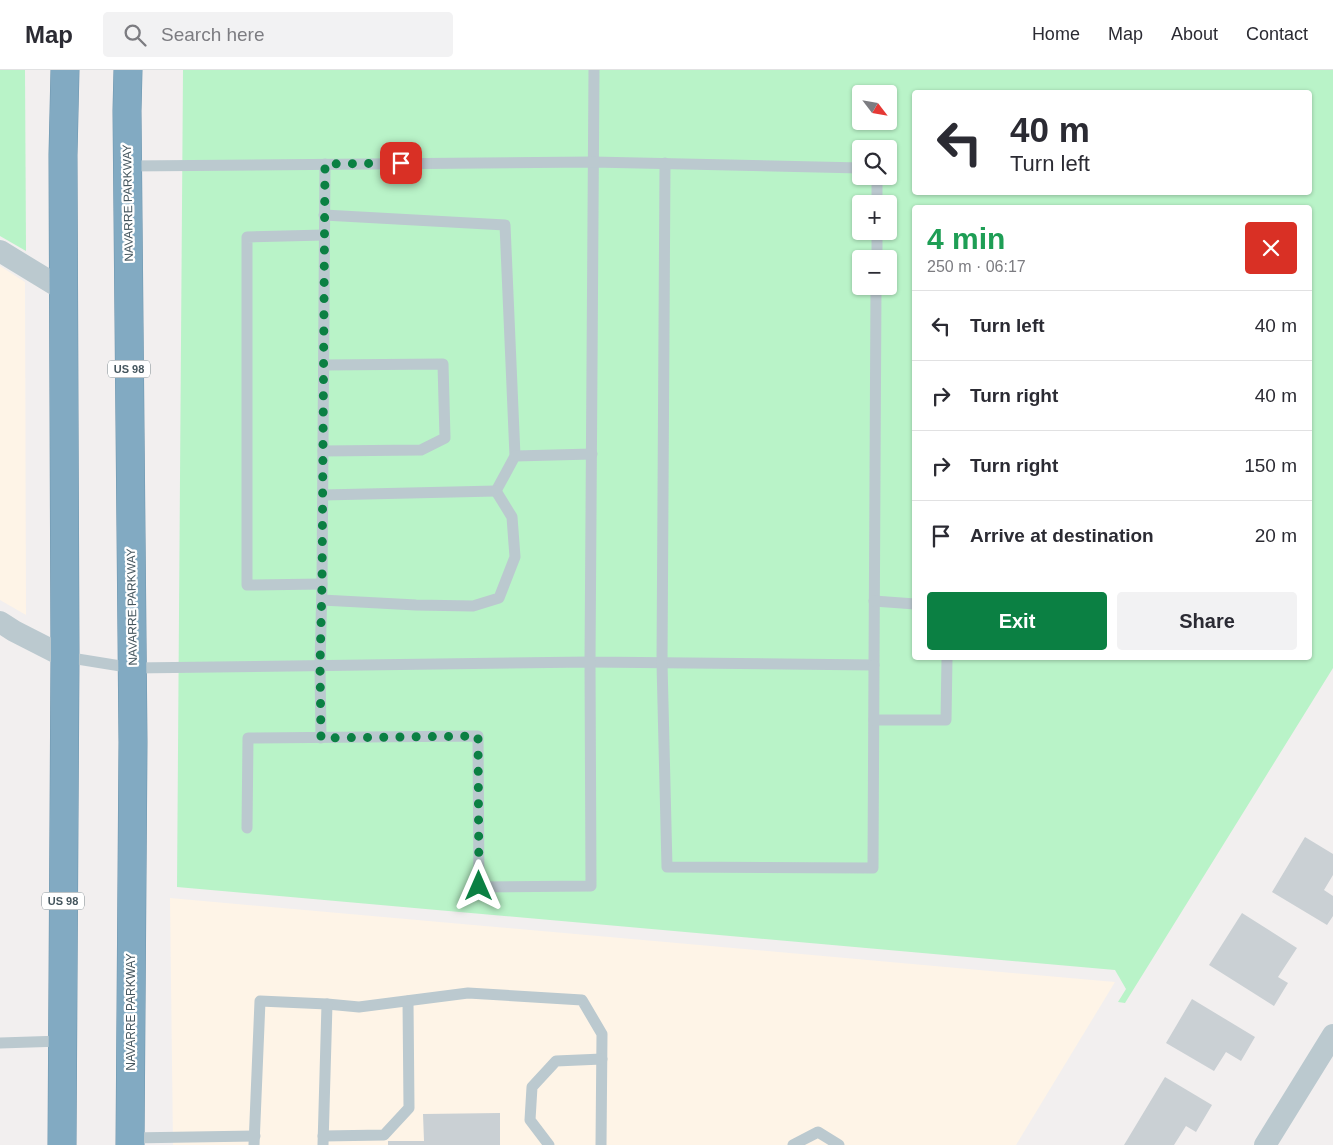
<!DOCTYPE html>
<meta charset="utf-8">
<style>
body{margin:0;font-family:Arial,sans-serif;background:#f2f2f3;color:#2b2b33;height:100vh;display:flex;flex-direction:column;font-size:19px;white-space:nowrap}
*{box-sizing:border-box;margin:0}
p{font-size:16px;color:#7c7c81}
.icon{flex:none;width:28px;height:28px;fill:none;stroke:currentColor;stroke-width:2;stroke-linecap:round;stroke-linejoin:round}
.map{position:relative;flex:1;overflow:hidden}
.details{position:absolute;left:912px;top:135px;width:400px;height:455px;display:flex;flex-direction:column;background:#fff;border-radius:5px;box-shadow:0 1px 4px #0004}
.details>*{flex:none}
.guide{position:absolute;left:912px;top:20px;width:400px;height:105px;border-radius:5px;box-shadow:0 1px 4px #0004;background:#fff;color:#2b2b33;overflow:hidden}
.needle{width:32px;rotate:121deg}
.buttons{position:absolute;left:852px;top:15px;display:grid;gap:10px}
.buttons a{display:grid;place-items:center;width:45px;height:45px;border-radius:5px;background:#fff;box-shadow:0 1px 4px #0004;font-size:25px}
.pin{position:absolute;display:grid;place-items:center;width:42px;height:42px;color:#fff;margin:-21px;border-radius:10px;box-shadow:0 2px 8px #0006}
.me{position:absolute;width:55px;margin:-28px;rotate:0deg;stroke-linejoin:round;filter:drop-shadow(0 0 4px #0008)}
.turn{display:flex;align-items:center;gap:18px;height:105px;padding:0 15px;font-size:22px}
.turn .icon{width:65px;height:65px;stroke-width:2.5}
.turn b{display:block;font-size:35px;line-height:42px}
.round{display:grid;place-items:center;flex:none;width:52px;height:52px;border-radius:5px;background:#f2f2f3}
.overview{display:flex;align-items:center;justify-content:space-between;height:85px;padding:0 15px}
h1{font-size:30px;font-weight:700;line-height:38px;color:#1e9e55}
.action{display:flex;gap:10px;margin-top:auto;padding:10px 15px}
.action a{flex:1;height:58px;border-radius:5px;background:#0b8043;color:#fff;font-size:20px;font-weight:700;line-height:58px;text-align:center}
.action a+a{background:#f2f2f3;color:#2b2b33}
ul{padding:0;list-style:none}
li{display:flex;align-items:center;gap:15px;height:70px;padding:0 15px;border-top:1px solid #e1e1e2}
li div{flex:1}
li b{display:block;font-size:19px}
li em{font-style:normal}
header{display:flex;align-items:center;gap:30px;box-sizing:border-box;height:70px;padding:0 25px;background:#fff;border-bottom:1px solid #e1e1e2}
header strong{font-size:24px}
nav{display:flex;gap:28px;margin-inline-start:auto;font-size:18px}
.search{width:350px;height:45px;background:#f2f2f3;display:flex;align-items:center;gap:12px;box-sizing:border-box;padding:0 18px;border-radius:5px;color:#7c7c81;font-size:19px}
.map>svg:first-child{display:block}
</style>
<header>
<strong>Map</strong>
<div class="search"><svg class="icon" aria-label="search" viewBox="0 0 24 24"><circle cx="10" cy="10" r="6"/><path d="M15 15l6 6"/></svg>Search here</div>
<nav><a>Home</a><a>Map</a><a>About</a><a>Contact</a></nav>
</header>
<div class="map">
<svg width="1333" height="1075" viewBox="0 0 1333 1075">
<rect width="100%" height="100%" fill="#f2efef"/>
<g fill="#fef4e7">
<path d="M0,196L25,212L26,545L0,530Z"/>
<path d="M170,828L1115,912L1016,1075H173Z"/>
</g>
<g fill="#b9f3c8" fill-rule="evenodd">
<path d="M0,0H25L26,181L0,166Z"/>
<path d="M183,0H1333V598L1125,933L1118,932L1126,919L1115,900L177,817ZM915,22H1310V122H915ZM861,24H889V51H861ZM861,79H889V106H861ZM861,134H889V161H861ZM915,138H1310V588H915ZM861,189H889V216H861Z"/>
</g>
<g fill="#cad0d4">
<path d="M1305,767L1333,784V805L1324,820L1333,826V846L1327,855L1272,822Z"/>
<path d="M1242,843L1297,878L1278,907L1288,913L1274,936L1209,895Z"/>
<path d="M1192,929L1255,967L1241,991L1226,982L1214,1001L1166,973Z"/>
<path d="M1165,1007L1212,1035L1196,1062L1186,1056L1174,1075H1124Z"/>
<path d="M500,1043V1075H388V1071H424L423,1044Z"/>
</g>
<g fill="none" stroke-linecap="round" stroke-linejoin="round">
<defs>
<g id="highway">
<path d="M128,0L127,41L133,672L130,1075"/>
<path d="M62,1075L65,587L63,85L65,0"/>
</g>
</defs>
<use href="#highway" stroke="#6d95ae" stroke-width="29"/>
<g stroke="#bbc9cf" stroke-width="11">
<path d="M594,0L590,592L874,595L876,216"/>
<path d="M665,93L662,593L667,797L873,798L874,595"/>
<path d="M127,96L593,92L861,98"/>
<path d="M874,106L877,112V134"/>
<path d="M324,145L505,155L515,386L496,421"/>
<path d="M877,189V161"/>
<path d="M323,381L421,380L445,368L443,294L324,295"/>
<path d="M515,386L592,384"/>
<path d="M323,425L496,421"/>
<path d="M322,514L247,515V167L324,165"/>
<path d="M322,530L416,535L473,536L499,528L515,487L512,447L496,421"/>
<path d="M874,531L915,534"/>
<path d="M65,587L133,598L590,592L591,816L479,817L478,666L248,668L247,758"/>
<path d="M874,650H946L947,588"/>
<path d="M321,668L320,596L322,514L325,94"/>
<path d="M0,973L62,971"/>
<path d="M323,1066L384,1065L409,1038L408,931"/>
<path d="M130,1068L255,1066"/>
<path d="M254,1075L260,931L327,934L359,937L468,923L582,930L602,964L601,1075"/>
<path d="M323,1075L327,934"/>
<path d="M549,1075L530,1050L532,1017L556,991L602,989"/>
<path d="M793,1075L818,1062L839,1075"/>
</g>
<g stroke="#bbc9cf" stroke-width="22">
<path d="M0,181L64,220"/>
<path d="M0,552L14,561L65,587"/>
<path d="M1265,1075L1333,965"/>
</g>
<use href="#highway" stroke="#82aac2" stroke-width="28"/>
</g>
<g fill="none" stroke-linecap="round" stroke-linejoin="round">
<path stroke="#0b8043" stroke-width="9" stroke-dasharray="0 16.2" d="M401,93L325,94L322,514L320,596L321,668L478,666L479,816"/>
</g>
<g text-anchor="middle" stroke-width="4.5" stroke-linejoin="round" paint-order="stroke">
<g fill="#fff" stroke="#7d898e" stroke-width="1">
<rect x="108" y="290.5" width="42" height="17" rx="4"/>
<rect x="42" y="822.5" width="42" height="17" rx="4"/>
</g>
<g font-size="11" font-weight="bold" fill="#45565e">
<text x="129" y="303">US 98</text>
<text x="63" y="835">US 98</text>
</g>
<g font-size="12" fill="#45565e" stroke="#fff">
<text transform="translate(128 133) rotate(-91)" y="4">NAVARRE PARKWAY</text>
<text transform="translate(132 537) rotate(-91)" y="4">NAVARRE PARKWAY</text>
<text transform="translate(131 942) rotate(-90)" y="4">NAVARRE PARKWAY</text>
</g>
</g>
</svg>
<div class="buttons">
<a><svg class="needle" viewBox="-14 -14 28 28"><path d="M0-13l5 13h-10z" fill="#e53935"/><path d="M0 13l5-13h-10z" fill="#7c7c81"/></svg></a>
<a><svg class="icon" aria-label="search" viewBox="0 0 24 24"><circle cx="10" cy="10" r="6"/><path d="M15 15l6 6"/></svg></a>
<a>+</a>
<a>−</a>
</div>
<div class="pin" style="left:401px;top:93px;background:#d93025"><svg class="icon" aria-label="arrive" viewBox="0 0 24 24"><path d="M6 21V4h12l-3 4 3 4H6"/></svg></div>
<svg class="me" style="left:479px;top:816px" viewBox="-20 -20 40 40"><path d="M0-17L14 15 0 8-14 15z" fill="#0b8043" stroke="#fff" stroke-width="4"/></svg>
<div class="guide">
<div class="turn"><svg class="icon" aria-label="left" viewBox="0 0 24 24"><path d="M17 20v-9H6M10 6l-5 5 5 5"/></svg><div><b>40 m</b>Turn left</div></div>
</div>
<section class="details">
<div class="overview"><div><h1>4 min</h1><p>250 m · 06:17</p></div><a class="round" style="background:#d93025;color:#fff"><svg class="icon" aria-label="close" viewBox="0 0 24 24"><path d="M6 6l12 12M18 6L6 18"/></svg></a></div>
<ul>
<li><svg class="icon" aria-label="left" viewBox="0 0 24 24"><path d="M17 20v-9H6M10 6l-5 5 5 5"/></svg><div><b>Turn left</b></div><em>40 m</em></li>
<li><svg class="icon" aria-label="right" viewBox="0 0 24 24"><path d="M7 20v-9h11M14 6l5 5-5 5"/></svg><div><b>Turn right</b></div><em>40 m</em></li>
<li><svg class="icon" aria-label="right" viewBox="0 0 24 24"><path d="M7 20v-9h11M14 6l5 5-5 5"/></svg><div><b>Turn right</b></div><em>150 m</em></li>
<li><svg class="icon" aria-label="arrive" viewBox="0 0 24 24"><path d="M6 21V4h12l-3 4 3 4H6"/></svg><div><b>Arrive at destination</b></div><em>20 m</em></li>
</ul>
<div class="action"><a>Exit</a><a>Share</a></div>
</section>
</div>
